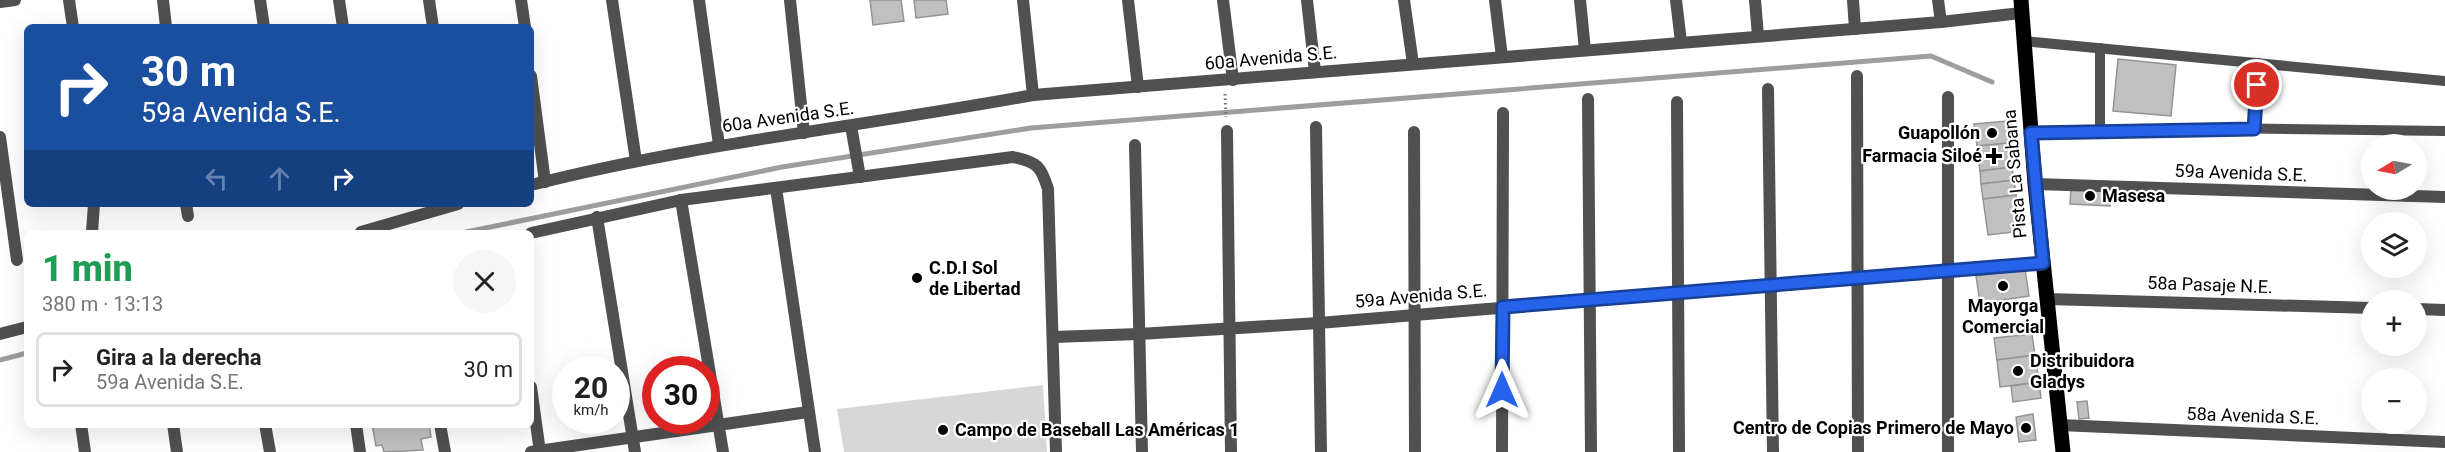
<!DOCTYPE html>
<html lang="es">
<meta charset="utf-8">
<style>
body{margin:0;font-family:Roboto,sans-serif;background:#f6f6f6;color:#222;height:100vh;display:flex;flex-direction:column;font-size:22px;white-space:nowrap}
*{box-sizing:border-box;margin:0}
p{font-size:20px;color:#767676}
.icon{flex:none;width:33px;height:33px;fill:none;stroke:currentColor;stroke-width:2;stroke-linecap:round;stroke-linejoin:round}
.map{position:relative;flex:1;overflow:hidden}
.side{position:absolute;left:24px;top:230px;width:510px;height:198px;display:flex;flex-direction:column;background:#fff;border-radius:9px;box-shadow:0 6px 24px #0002}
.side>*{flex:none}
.top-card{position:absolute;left:24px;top:24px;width:510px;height:183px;border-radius:9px;box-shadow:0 6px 24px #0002;background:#1a4fa0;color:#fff;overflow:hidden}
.needle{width:39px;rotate:260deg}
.tools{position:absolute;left:2361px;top:134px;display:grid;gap:12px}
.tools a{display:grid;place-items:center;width:66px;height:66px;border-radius:50%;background:#fff;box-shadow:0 6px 24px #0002;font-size:30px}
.speed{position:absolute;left:552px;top:356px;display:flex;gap:12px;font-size:30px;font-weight:700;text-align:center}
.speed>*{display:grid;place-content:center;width:78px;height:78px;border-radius:50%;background:#fff;box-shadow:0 6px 24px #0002;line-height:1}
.speed small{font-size:15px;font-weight:400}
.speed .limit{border:9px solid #d22;background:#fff;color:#111}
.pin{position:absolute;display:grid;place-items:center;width:51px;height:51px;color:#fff;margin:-26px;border:3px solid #fff;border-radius:50%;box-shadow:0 2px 6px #0007}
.me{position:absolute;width:66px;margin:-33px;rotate:0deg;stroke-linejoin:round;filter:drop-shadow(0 0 4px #0008)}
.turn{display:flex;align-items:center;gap:21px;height:126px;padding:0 18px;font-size:27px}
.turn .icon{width:78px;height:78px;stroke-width:2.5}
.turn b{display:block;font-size:42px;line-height:51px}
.lanes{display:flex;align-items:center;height:57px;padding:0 18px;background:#0003;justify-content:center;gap:30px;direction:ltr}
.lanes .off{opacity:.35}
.round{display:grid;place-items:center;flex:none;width:63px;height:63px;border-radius:32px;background:#f6f6f6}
.summary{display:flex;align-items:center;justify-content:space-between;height:102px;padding:0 18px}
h1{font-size:36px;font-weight:800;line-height:45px;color:#1e9e55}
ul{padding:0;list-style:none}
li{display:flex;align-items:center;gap:18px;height:75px;margin:0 12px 9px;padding:0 6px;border:3px solid #e0e0e0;border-radius:9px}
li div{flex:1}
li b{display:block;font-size:22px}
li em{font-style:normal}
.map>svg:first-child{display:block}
</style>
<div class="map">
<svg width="2445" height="452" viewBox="0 0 2445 452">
<rect width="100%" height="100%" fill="#fff"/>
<path fill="#d7d7d7" d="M1043,385L1047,452H844L837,409Z"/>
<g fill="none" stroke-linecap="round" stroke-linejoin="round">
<g stroke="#9e9e9e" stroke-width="5">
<path d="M466,232L782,167L1031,128L1931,56L1992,82"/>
<path d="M0,360L27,353"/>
</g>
</g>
<g fill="#c0c0c0" stroke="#949494" stroke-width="1.5">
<path d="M870,0H901L904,21L873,25Z"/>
<path d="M914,0H946L948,14L916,18Z"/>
<path d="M2118,59L2176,65L2171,116L2113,111Z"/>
<path d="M2007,121L2009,143L1977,146L1974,124Z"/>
<path d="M2009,143L2012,167L1980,171L1977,146Z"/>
<path d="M2012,167L2014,180L1981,184L1980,171Z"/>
<path d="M2014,180L2016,195L1983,199L1981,184Z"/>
<path d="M2071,187L2111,189L2110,206L2070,204Z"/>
<path d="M2016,195L2021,231L1988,235L1983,199Z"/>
<path d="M2025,269L2029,296L1980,303L1976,276Z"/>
<path d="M2032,334L2035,355L1997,360L1994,338Z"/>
<path d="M2035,355L2039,382L2000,387L1997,360Z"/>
<path d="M2039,382L2041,398L2013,402L2011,386Z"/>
<path d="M2087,401L2089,418L2079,419L2077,402Z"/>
<path d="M2033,414L2036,440L2019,442L2016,417Z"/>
<path d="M372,424H429L431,437L421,439L423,450L384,452L382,445L376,446Z"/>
</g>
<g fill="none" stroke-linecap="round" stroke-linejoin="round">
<path stroke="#727272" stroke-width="3" stroke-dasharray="1.5 3" stroke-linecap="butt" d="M1225,94L1226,117"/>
<g stroke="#505050" stroke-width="10">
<path d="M2023,41L2445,81"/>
<path d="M2254,129L2258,63"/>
<path d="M2100,131V48"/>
<path d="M2031,133L2216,128L2445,131"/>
</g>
<g stroke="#505050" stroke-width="12">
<path d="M69,0L73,27"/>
<path d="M163,0L166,27"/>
<path d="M260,0L264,27"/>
<path d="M339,0L343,27"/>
<path d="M429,0L433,27"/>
<path d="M521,0L525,27"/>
<path d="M612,0L636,161"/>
<path d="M699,0L719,145"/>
<path d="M790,0L804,133"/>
<path d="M1023,0L1033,95"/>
<path d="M1128,0L1138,87"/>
<path d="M1223,0L1233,80"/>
<path d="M1307,0L1315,72"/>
<path d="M1404,0L1413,64"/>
<path d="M1495,0L1502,57"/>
<path d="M1580,0L1585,50"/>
<path d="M1676,0L1681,42"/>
<path d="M1755,0L1758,36"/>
<path d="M1853,0L1855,29"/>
<path d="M1938,0L1941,22"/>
<path d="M0,2L15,0"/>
<path d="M531,76L545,182"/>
<path d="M1857,76L1858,452"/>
<path d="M1768,89L1773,452"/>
<path d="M1948,97V452"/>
<path d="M1588,99L1591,452"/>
<path d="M1677,102L1679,452"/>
<path d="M851,126L860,177"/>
<path d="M1316,127L1321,452"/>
<path d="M1227,131L1231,452"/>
<path d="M1414,132L1415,452"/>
<path d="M0,137L17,260"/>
<path d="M1135,145L1142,452"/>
<path d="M2035,184L2445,197"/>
<path d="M531,185C696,143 866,126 1033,95L1941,22L2021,13"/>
<path d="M776,188L815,452"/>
<path d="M681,200L723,452"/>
<path d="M186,204L188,216"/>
<path d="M597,217L635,452"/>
<path d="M92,232L94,204"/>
<path d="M361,232L458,204"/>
<path d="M531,233L681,200L1013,157C1037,162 1041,166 1048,189L1056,452"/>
<path d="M2047,299L2372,308"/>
<path d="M2416,309L2445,310"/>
<path d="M0,334L27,327"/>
<path d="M1053,337L1139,334L1319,323L2043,263"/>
<path d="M531,387L540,452"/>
<path d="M81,424L85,452"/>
<path d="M173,424L177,452"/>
<path d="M265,424L270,452"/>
<path d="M356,424L360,452"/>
<path d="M440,424L445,452"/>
<path d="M2060,425L2445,442"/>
<path d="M531,452L808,412"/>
<path d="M1502,452L1503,113"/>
</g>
<path stroke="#000" stroke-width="15" d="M2021,0L2035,184L2063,452"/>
</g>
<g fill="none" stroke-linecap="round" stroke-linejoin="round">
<defs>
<path id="route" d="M1502,390L1503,307L2043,263L2031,133L2254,129L2257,85"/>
</defs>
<use href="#route" stroke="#184099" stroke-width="15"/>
<use href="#route" stroke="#2563eb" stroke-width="10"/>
</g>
<g fill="#000" stroke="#fff" stroke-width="2">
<circle cx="1992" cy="133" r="6"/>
<path d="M1991 147h6v6h6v6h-6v6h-6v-6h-6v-6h6z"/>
<circle cx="2090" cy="196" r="6"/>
<circle cx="917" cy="278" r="6"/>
<circle cx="2003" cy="286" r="6"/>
<circle cx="2018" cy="371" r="6"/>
<circle cx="2026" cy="428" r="6"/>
<circle cx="943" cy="430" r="6"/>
</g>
<g text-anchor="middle" stroke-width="4.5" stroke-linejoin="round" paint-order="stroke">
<g font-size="18" fill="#000" stroke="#fff">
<text transform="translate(1271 58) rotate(-5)" y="6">60a Avenida S.E.</text>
<text transform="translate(788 117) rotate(-8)" y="6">60a Avenida S.E.</text>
<text transform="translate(2241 173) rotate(2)" y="6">59a Avenida S.E.</text>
<text transform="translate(2015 174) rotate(-95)" y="6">Pista La Sabana</text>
<text transform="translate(2210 285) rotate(2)" y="6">58a Pasaje N.E.</text>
<text transform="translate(1421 296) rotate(-5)" y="6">59a Avenida S.E.</text>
<text transform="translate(2253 416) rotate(2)" y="6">58a Avenida S.E.</text>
</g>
<g font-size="18" font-weight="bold" fill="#000" stroke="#fff" text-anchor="start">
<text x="1980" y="139" text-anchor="end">Guapollón</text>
<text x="1982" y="162" text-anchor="end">Farmacia Siloé</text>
<text x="2102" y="202">Masesa</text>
<text x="929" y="274">C.D.I Sol<tspan x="929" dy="21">de Libertad</tspan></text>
<text x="2003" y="312" text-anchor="middle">Mayorga<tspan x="2003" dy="21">Comercial</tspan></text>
<text x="2030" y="367">Distribuidora<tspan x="2030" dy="21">Gladys</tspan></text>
<text x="2014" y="434" text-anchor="end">Centro de Copias Primero de Mayo</text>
<text x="955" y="436">Campo de Baseball Las Américas 1</text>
</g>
</g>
</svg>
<div class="tools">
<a><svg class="needle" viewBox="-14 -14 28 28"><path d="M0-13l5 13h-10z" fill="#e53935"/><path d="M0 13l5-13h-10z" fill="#767676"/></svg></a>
<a><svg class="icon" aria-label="layers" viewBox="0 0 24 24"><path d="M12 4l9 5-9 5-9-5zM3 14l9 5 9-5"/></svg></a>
<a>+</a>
<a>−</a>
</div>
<div class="speed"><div>20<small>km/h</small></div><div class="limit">30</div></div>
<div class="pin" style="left:2257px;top:85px;background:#d93025"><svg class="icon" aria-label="arrive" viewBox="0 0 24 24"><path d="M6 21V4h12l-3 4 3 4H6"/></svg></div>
<svg class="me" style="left:1502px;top:390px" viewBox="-20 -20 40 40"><path d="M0-17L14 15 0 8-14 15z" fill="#2563eb" stroke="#fff" stroke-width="4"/></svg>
<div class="top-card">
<div class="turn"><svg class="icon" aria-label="right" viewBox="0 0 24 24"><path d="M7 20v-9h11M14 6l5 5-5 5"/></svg><div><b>30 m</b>59a Avenida S.E.</div></div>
<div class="lanes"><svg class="icon off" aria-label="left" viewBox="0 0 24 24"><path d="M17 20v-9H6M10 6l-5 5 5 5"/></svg><svg class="icon off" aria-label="ahead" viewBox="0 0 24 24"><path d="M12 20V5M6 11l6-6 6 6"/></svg><svg class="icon" aria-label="right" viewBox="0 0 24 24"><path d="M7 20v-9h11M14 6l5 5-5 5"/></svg></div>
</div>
<section class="side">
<div class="summary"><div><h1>1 min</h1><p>380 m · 13:13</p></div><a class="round"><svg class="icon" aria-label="close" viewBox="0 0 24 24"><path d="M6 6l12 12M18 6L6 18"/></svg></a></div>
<ul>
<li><svg class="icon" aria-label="right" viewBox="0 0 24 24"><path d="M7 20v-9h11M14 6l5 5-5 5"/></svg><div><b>Gira a la derecha</b><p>59a Avenida S.E.</p></div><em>30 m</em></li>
</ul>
</section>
</div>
